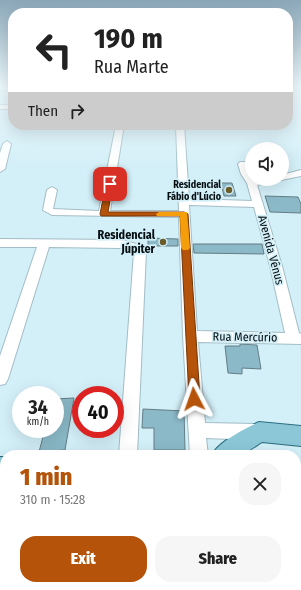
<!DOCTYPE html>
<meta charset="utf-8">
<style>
body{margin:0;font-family:"Fira Sans Condensed",sans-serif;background:#f6f6f6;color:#222;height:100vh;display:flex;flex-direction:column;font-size:15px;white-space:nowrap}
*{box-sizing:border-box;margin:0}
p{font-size:13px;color:#767676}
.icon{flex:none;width:22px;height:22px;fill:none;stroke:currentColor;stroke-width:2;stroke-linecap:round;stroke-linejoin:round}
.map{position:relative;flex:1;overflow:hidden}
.panel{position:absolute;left:0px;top:450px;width:301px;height:140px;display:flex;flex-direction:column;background:#fff;border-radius:16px 16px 0 0;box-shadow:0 4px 16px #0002}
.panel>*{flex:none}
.banner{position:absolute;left:8px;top:8px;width:285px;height:122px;border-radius:16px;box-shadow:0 4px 16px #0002;background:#fff;color:#222;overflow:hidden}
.buttons{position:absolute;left:245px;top:142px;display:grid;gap:8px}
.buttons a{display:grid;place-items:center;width:44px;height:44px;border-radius:50%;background:#fff;box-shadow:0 4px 16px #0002;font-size:20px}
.speed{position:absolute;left:12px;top:386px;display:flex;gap:8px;font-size:20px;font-weight:700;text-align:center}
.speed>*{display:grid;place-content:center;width:52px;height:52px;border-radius:50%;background:#fff;box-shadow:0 4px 16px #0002;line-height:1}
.speed small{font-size:10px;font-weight:400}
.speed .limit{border:6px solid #d22;background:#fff;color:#111}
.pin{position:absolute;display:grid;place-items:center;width:34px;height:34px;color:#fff;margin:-17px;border-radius:8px;box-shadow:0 2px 6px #0006}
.me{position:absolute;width:44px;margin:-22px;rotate:356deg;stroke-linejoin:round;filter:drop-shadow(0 0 3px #0008)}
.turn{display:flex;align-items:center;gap:14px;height:84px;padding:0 20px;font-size:18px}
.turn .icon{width:52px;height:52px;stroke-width:2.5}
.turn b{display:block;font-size:28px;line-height:34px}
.then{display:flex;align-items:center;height:38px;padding:0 20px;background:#0003;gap:8px;font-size:15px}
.round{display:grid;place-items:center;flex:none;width:42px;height:42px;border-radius:16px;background:#f6f6f6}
.overview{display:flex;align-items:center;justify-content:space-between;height:68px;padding:0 20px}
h1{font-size:24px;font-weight:800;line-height:30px;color:#b45309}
.button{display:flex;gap:8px;margin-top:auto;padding:8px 20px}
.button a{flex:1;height:46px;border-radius:16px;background:#b45309;color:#fff;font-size:16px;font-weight:800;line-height:46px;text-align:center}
.button a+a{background:#f6f6f6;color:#222}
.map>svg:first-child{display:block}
</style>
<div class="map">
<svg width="301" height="590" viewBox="0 0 301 590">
<rect width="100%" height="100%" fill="#d3eff8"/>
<g fill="#8bb9c7" stroke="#647d85">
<path d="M221,183H232L236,196H224Z"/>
<path d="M265,196L298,197L301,204V213L270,212Z"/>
<path d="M148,238L178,239V246H148Z"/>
<path d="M193,244H262L264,254L194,253Z"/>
<path d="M240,344L257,345L261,369L242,368V374L228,373L225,346H240Z"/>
<path d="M74,398L65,450L39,452L45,429H55V399Z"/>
<path d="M143,409L184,411L185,450H154V428H142Z"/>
</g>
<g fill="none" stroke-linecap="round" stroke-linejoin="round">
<defs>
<g id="minor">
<path d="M0,86L13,87V91L0,90Z"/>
<rect x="0" y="105" width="13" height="4"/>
<path d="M116,125H124L110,211H179L176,125H184L189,199L252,201L247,183L241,174L238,164L240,162H246L252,179L255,180L282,179V175L301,170V176L257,185L282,266L299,333L301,334V344L198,342L205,423L257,424L263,427L266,432L263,437L257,440L206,438L208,455H190L183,336L179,217L52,215L43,210L47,190L52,187L57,190L53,209L99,211ZM189,205L254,207L270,266L285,333L197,331Z"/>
<path d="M7,141L11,144L5,169L0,172V153L3,144Z"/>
<path d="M0,239L122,240L140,245L146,251L137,455H119L134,252L121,248L49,247L8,379L5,384L0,385V356L37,247H0Z"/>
<path d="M296,578H301V590H197L195,585H296Z"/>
<path d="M110,585H132L131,590H109Z"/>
</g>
<g id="major">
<path d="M259,422L301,426V446L262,442L242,455H212C218,442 246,428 259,422Z"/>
<rect x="0" y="457" width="5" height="22"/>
</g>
</defs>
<use href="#minor" stroke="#a2bdc6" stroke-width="2"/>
<use href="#major" stroke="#2a6e80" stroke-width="2"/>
<use href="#minor" fill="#fff" fill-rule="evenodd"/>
<use href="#major" fill="#8cc7d7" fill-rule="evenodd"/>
</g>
<linearGradient id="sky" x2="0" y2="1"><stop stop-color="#8ba8b9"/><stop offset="0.51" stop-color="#ebf8fc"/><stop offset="1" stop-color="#ebf8fc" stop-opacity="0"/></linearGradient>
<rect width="301" height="169" fill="url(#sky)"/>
<path fill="#b45309" stroke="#753606" d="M110,182L113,184L108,212H184L188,214L200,399L198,402L194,404L191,402L189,399L180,216H101L100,214L106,184Z"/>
<path fill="#f59e0b" d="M159,212H187L190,248L188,250H183L181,248L180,216H157L156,214Z"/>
<g fill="#6b5d2a" stroke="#d3eff8" stroke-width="1.5">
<circle cx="229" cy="190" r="4"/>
<circle cx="163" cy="242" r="4"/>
</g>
<g text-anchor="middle" stroke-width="3.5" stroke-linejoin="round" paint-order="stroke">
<g font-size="10" font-weight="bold" fill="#040d10" stroke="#d3eff8" text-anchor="end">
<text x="221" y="188">Residencial<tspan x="221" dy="12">Fábio d'Lúcio</tspan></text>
</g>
<g font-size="12" font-weight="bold" fill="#040d10" stroke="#d3eff8" text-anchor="end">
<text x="155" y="239">Residencial<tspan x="155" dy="14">Júpiter</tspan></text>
</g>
<g font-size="12" fill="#040d10" stroke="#d3eff8">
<text transform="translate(271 250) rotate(75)" y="4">Avenida Vênus</text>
<text transform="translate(245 337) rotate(1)" y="4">Rua Mercúrio</text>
</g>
</g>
</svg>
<div class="buttons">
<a><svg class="icon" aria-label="sound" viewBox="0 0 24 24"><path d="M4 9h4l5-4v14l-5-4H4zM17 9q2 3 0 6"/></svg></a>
</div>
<div class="speed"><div>34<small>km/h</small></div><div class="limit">40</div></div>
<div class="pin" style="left:110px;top:184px;background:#d93025"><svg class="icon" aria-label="arrive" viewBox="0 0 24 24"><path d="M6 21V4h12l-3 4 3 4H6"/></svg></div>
<svg class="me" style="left:194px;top:399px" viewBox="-20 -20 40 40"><path d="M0-17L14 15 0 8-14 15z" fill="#b45309" stroke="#fff" stroke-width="4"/></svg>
<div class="banner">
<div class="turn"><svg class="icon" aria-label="left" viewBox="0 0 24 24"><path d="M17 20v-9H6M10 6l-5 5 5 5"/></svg><div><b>190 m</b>Rua Marte</div></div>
<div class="then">Then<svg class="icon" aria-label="right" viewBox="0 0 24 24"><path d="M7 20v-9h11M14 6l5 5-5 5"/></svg></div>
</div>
<section class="panel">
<div class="overview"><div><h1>1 min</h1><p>310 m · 15:28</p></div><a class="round"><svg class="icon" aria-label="close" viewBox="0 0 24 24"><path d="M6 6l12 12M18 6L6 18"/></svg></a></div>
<div class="button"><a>Exit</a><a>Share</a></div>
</section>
</div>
